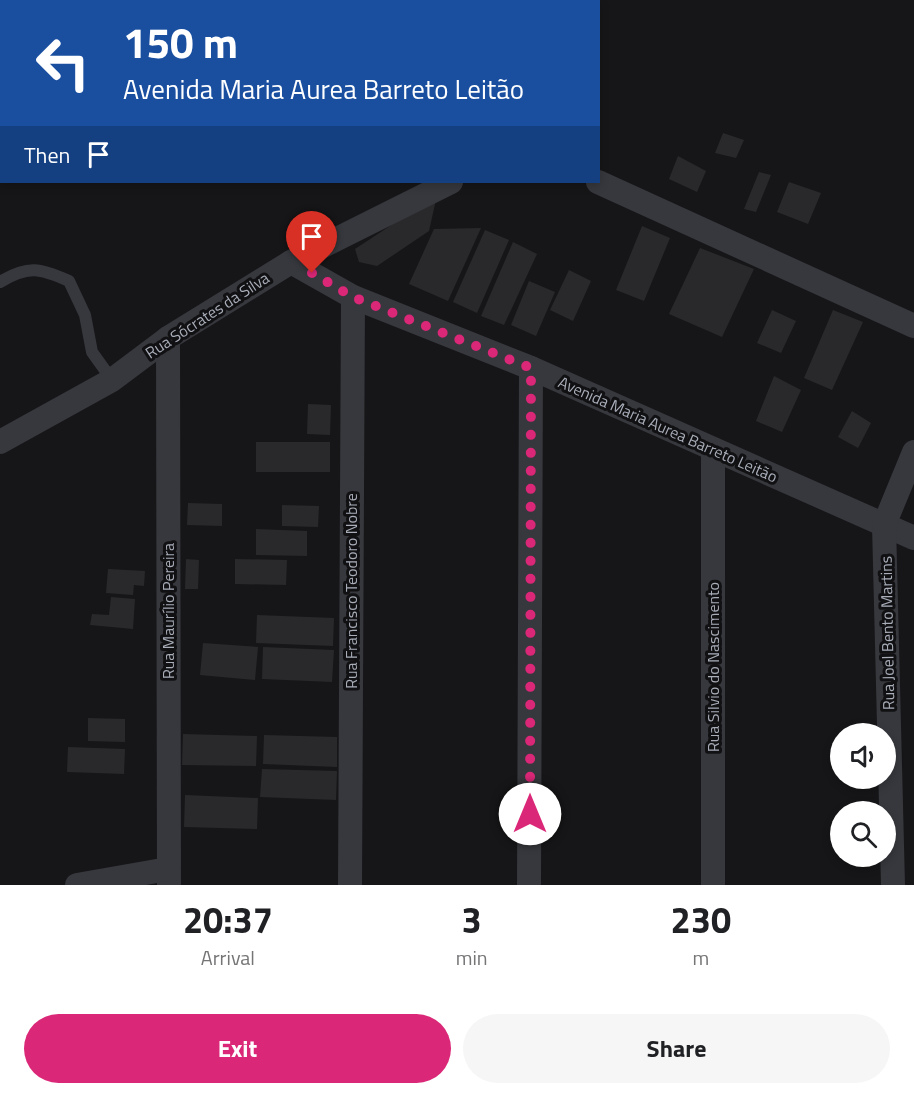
<!DOCTYPE html>
<meta charset="utf-8">
<style>
body{margin:0;font-family:"Titillium Web",sans-serif;background:#f6f6f6;color:#202124;height:100vh;display:flex;flex-direction:column;font-size:22px;white-space:nowrap}
*{box-sizing:border-box;margin:0}
p{font-size:20px;color:#757577}
.icon{flex:none;width:33px;height:33px;fill:none;stroke:currentColor;stroke-width:2;stroke-linecap:round;stroke-linejoin:round}
.map{position:relative;height:885px;overflow:hidden}
.side{display:flex;flex-direction:column;background:#fff;flex:1}
.side>*{flex:none}
.top-card{position:absolute;left:0px;top:0px;width:600px;height:183px;box-shadow:0 3px 9px #0003;background:#1a4fa0;color:#fff;overflow:hidden}
.tools{position:absolute;left:830px;top:723px;display:grid;gap:12px}
.tools a{display:grid;place-items:center;width:66px;height:66px;border-radius:50%;background:#fff;box-shadow:0 3px 9px #0003;font-size:30px}
.pin{position:absolute;display:grid;place-items:center;width:51px;height:51px;color:#fff;margin:-62px -26px;border-radius:50% 50% 50% 0;rotate:-45deg;box-shadow:0 0 6px #0007}
.pin .icon{rotate:45deg}
.me{position:absolute;width:66px;margin:-33px;rotate:0deg;stroke-linejoin:round;filter:drop-shadow(0 0 4px #0008)}
.turn{display:flex;align-items:center;gap:21px;height:126px;padding:0 24px;font-size:27px}
.turn .icon{width:78px;height:78px;stroke-width:2.5}
.turn b{display:block;font-size:42px;line-height:51px}
.then{display:flex;align-items:center;height:57px;padding:0 24px;background:#0003;gap:12px;font-size:22px}
.eta{display:flex;justify-content:space-evenly;align-items:center;height:102px;text-align:center}
.eta b{font-size:36px;font-weight:700;line-height:42px}
.primary-button{display:flex;gap:12px;margin-top:auto;padding:12px 24px}
.primary-button a{flex:1;height:69px;border-radius:36px;background:#db2777;color:#fff;font-size:24px;font-weight:700;line-height:69px;text-align:center}
.primary-button a+a{background:#f6f6f6;color:#202124}
.map>svg:first-child{display:block}
</style>
<div class="map">
<svg width="914" height="885" viewBox="0 0 914 885">
<rect width="100%" height="100%" fill="#161618"/>
<g fill="#29292c">
<path d="M723,133L744,140L736,158L715,153Z"/>
<path d="M678,156L706,171L697,192L669,179Z"/>
<path d="M759,172L771,175L756,212L744,209Z"/>
<path d="M789,182L821,193L808,224L777,212Z"/>
<path d="M437,195L429,231L377,266L359,262L355,249Z"/>
<path d="M642,226L670,238L644,301L616,290Z"/>
<path d="M481,228L448,301L409,284L434,229Z"/>
<path d="M485,230L509,240L477,313L453,302Z"/>
<path d="M513,242L537,254L504,325L481,316Z"/>
<path d="M700,248L754,269L722,337L669,314Z"/>
<path d="M569,270L591,281L573,321L550,310Z"/>
<path d="M529,281L555,292L536,336L511,325Z"/>
<path d="M772,310L796,321L781,353L757,343Z"/>
<path d="M833,310L863,322L832,390L804,378Z"/>
<path d="M774,376L801,390L782,432L756,421Z"/>
<path d="M308,404L331,405L330,435L307,434Z"/>
<path d="M852,411L871,423L858,448L838,437Z"/>
<rect x="256" y="442" width="74" height="30"/>
<path d="M188,503L222,504V526L187,525Z"/>
<path d="M282,505L319,506L318,527L282,526Z"/>
<path d="M256,529L307,531V556L256,555Z"/>
<path d="M186,559L199,560L198,589H185Z"/>
<path d="M235,559L287,560L286,585L235,584Z"/>
<path d="M108,569L145,571L144,586L134,585L133,595L106,593Z"/>
<path d="M111,597L135,599L133,629L90,625L92,614L109,615Z"/>
<path d="M257,615L334,618L333,646L256,643Z"/>
<path d="M203,643L258,647L255,680L200,675Z"/>
<path d="M263,647L334,650L332,682L262,679Z"/>
<path d="M88,718L125,719V742L88,741Z"/>
<path d="M183,734L257,736L256,766L182,765Z"/>
<path d="M264,735L337,737V767L263,764Z"/>
<path d="M68,747L125,749L124,774L67,772Z"/>
<path d="M262,769L337,771L336,800L260,797Z"/>
<path d="M185,795L258,798L257,829L184,827Z"/>
</g>
<g fill="none" stroke-linecap="round" stroke-linejoin="round">
<path stroke="#37383d" stroke-width="12" d="M0,282C28,265 40,268 69,281L85,315L92,352L112,380"/>
<g stroke="#37383d" stroke-width="24">
<path d="M598,182L914,326"/>
<path d="M291,262L353,297L531,368L914,538"/>
<path d="M168,338L169,885"/>
<path d="M0,442L112,380L168,338L291,262L451,182"/>
<path d="M77,885L168,869"/>
<path d="M350,885L353,297"/>
<path d="M529,885L531,368"/>
<path d="M713,885V449"/>
<path d="M893,885L884,525L914,452"/>
</g>
<g stroke="#63666e" stroke-width="33">
<path d="M168,2L170,0"/>
<path d="M250,2L253,0"/>
<path d="M0,109L2,108"/>
<path d="M0,158L2,157"/>
</g>
</g>
<g fill="none" stroke-linecap="round" stroke-linejoin="round">
<path stroke="#db2777" stroke-width="10" stroke-dasharray="0 18" d="M312,273L353,297L531,368L530,814"/>
</g>
<g text-anchor="middle" stroke-width="6" stroke-linejoin="round" paint-order="stroke">
<g font-size="16" fill="#a8adb8" stroke="#111113">
<text transform="translate(207 315) rotate(-33)" y="6">Rua Sócrates da Silva</text>
<text transform="translate(668 429) rotate(24)" y="6">Avenida Maria Aurea Barreto Leitão</text>
<text transform="translate(351 591) rotate(-90)" y="6">Rua Francisco Teodoro Nobre</text>
<text transform="translate(168 611) rotate(-90)" y="6">Rua Maurílio Pereira</text>
<text transform="translate(887 633) rotate(-91)" y="6">Rua Joel Bento Martins</text>
<text transform="translate(713 667) rotate(-90)" y="6">Rua Silvio do Nascimento</text>
</g>
</g>
</svg>
<div class="tools">
<a><svg class="icon" aria-label="sound" viewBox="0 0 24 24"><path d="M4 9h4l5-4v14l-5-4H4zM17 9q2 3 0 6"/></svg></a>
<a><svg class="icon" aria-label="search" viewBox="0 0 24 24"><circle cx="10" cy="10" r="6"/><path d="M15 15l6 6"/></svg></a>
</div>
<div class="pin" style="left:312px;top:273px;background:#d93025"><svg class="icon" aria-label="arrive" viewBox="0 0 24 24"><path d="M6 21V4h12l-3 4 3 4H6"/></svg></div>
<svg class="me" style="left:530px;top:814px" viewBox="-20 -20 40 40"><circle r="19" fill="#fff"/><path d="M0-13L10 11 0 6-10 11z" fill="#db2777"/></svg>
<div class="top-card">
<div class="turn"><svg class="icon" aria-label="left" viewBox="0 0 24 24"><path d="M17 20v-9H6M10 6l-5 5 5 5"/></svg><div><b>150 m</b>Avenida Maria Aurea Barreto Leitão</div></div>
<div class="then">Then<svg class="icon" aria-label="arrive" viewBox="0 0 24 24"><path d="M6 21V4h12l-3 4 3 4H6"/></svg></div>
</div>
</div>
<section class="side">
<div class="eta">
<div><b>20:37</b><p>Arrival</p></div>
<div><b>3</b><p>min</p></div>
<div><b>230</b><p>m</p></div>
</div>
<div class="primary-button"><a>Exit</a><a>Share</a></div>
</section>
